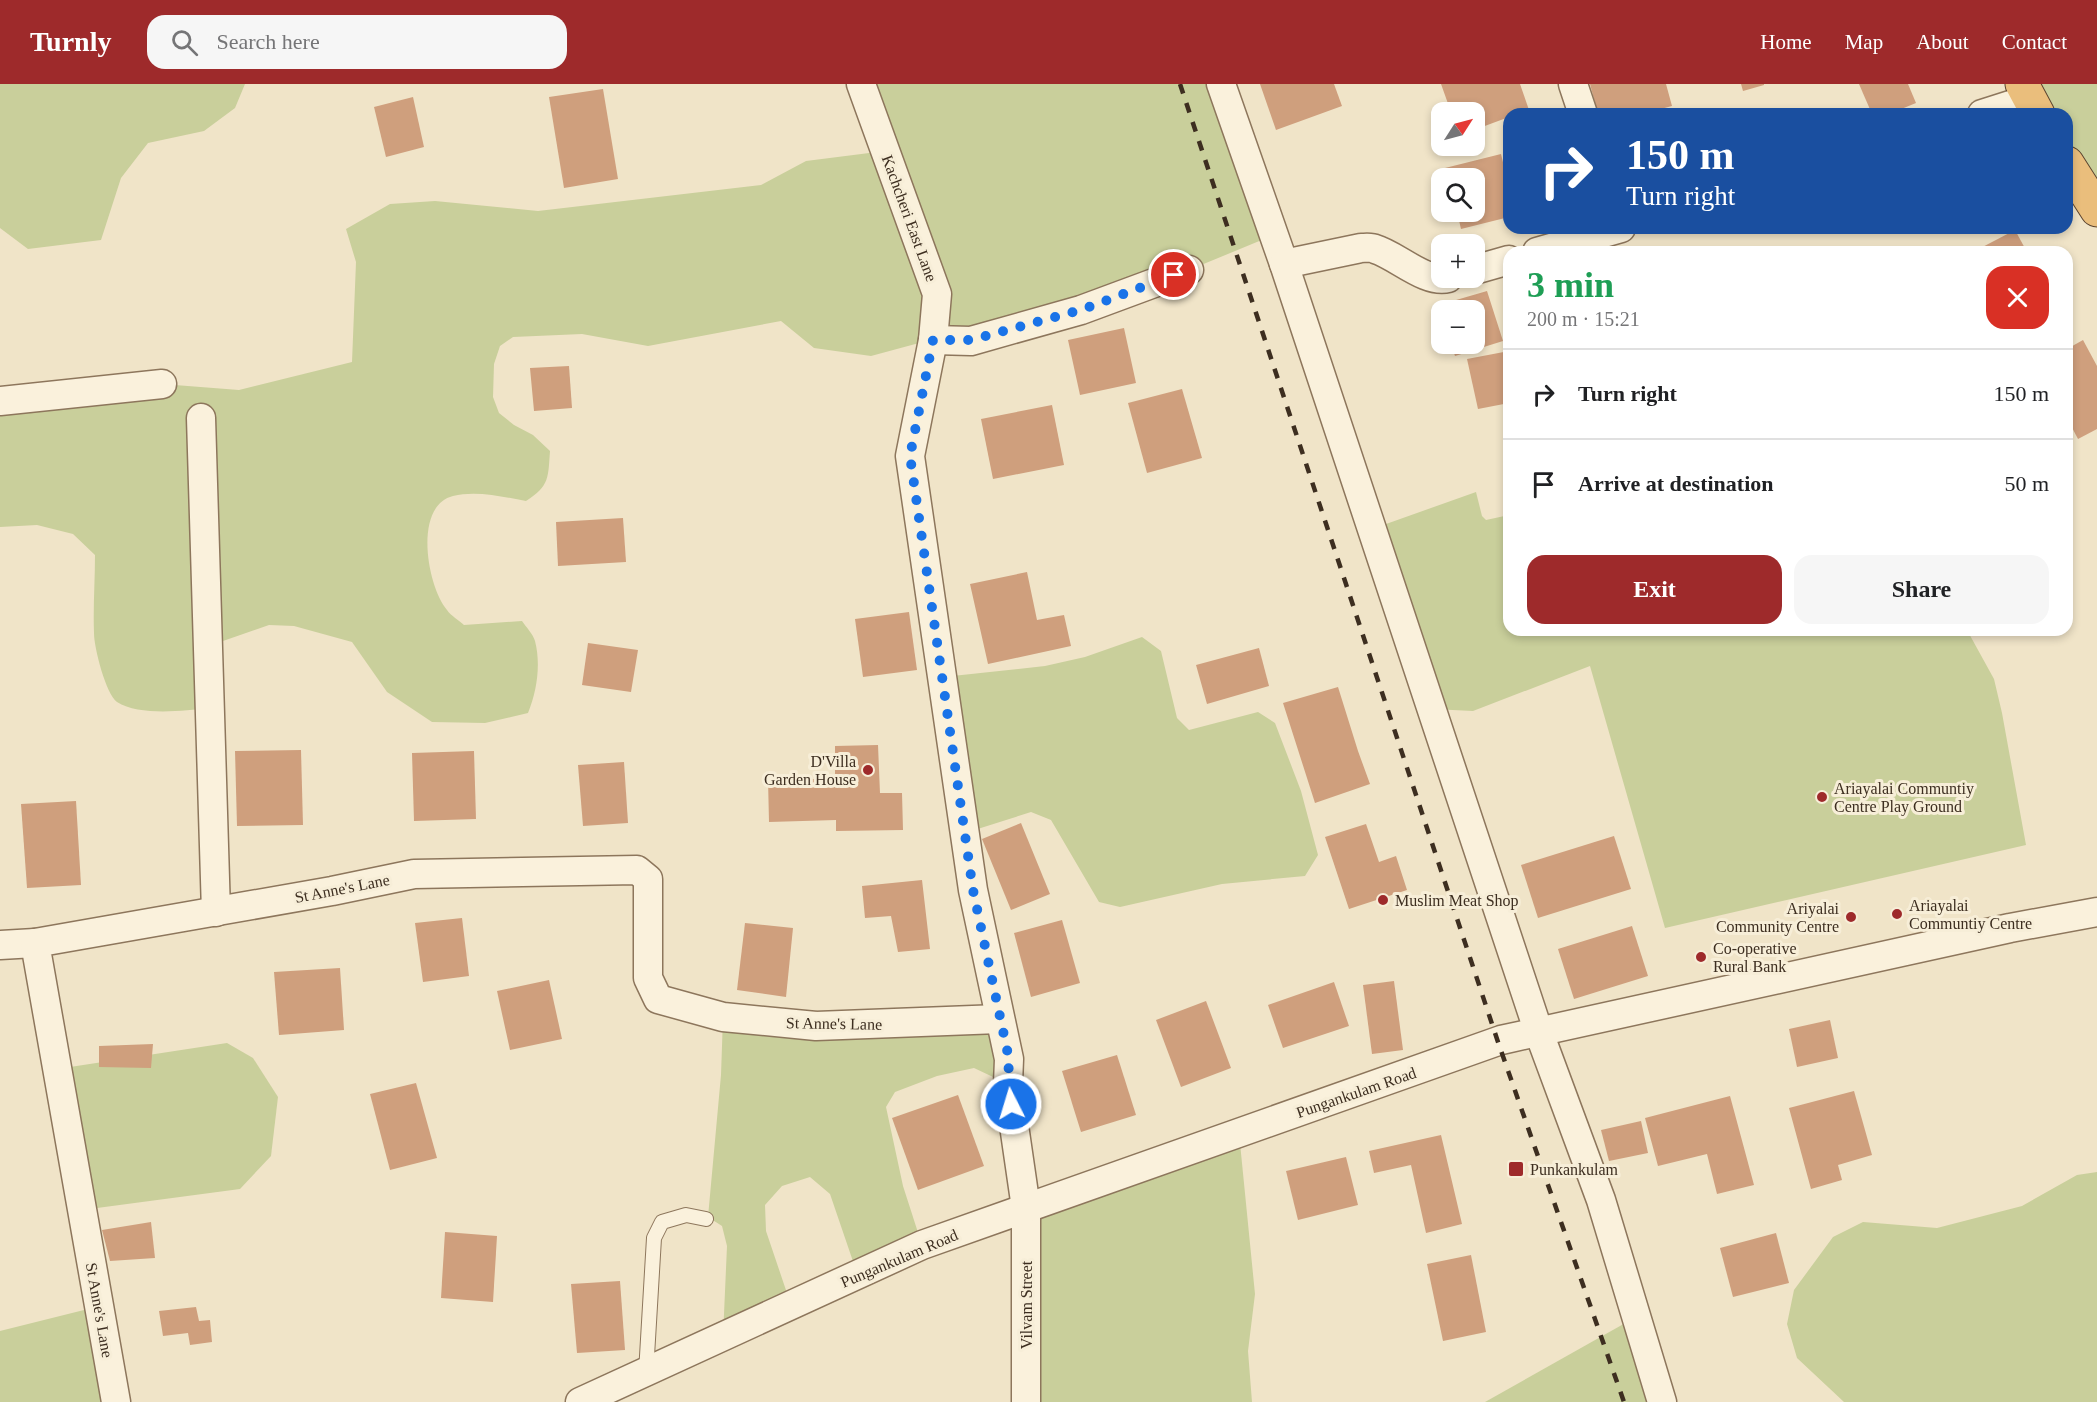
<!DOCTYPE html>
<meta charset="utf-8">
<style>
body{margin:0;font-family:Georgia,serif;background:#f6f6f6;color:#202124;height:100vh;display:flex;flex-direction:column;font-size:22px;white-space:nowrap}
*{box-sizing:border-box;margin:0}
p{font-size:20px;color:#757577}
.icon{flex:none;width:33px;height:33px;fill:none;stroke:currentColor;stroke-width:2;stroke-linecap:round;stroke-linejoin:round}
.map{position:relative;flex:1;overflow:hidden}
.sheet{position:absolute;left:1503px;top:162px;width:570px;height:390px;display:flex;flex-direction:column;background:#fff;border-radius:18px;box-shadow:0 3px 9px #0003}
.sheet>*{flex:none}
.guide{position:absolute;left:1503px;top:24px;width:570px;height:126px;border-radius:18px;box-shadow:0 3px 9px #0003;background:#1a4fa0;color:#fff;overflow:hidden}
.needle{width:39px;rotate:54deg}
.tools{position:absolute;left:1431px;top:18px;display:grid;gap:12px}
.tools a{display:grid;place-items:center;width:54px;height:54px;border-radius:12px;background:#fff;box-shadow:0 3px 9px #0003;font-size:30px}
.pin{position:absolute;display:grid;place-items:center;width:51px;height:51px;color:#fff;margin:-26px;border:3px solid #fff;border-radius:50%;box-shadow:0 2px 6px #0007}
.me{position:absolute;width:66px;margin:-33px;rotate:355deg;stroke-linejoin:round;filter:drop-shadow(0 0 4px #0008)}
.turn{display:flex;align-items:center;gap:21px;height:126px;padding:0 24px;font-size:27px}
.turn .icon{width:78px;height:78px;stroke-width:2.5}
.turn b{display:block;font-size:42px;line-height:51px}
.round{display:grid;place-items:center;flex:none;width:63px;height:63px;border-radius:18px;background:#f6f6f6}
.overview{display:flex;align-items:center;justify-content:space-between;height:102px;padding:0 24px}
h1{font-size:36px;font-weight:800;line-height:45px;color:#1e9e55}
.button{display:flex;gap:12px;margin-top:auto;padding:12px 24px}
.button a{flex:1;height:69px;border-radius:18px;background:#9e2a2b;color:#fff;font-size:24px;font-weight:800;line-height:69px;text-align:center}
.button a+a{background:#f6f6f6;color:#202124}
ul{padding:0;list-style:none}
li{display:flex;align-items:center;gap:18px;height:90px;padding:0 24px;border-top:2px solid #e0e0e0}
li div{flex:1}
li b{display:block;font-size:22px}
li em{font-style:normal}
header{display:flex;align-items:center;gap:36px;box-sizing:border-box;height:84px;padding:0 30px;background:#9e2a2b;color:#fff}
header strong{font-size:28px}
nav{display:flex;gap:33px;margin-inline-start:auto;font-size:21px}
.search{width:420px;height:54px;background:#f6f6f6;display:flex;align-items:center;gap:15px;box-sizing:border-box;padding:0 21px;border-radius:18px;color:#757577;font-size:22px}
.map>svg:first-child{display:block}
</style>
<header>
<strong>Turnly</strong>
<div class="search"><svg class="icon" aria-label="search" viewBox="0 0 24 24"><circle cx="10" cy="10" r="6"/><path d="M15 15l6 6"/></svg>Search here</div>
<nav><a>Home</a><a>Map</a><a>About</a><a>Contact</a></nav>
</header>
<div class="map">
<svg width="2097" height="1318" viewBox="0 0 2097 1318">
<rect width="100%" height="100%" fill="#f0e4c8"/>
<g fill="#c9cf9b">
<path d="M0,0H245L235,24L204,47L148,59L121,94L101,156L28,165L0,144Z"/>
<path d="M861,0H1221L1274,151L1189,186L871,272L814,264L781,237L648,262L582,250L513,253L500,262L494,280L493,313L499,329L514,341L533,351L550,367C548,393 550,402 526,417C504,413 476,406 453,412C413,422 427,502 447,526C451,532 459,536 464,541L522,537C526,543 533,550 535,557C541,580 537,607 528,629L485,639L432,638L387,608L352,558L294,542L269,541L223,557L215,606L208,624C183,627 139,632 117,618C106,610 94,564 94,549C93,523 95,497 95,471L73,450L37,441L0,443V317L162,300L239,306L352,278L356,178L346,145L390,120L435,117L538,127L761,101L806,77L885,67Z"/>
<path d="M2022,0H2097V124L2067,79V30H2038Z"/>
<path d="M1476,408L1482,432L1486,436L1509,431V546H1967L1994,595L2002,629L2026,761L1665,844L1590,582L1473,627L1432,625L1372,445Z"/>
<path d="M1142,553L1161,567L1177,634L1189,646L1258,628L1275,639L1301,707L1318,771L1305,792L1222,800L1120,823L1099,818L1051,736L1031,728L965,749L943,593L1045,582L1085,573Z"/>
<path d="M723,933L999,935L1008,1000L974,984L937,992L895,1008L886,1023L903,1102L922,1161L858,1192L830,1110L810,1093L782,1102L765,1121L766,1147L791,1221L723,1253L727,1162L722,1142L708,1133L721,991Z"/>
<path d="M227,959L253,974L278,1013L271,1072L240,1105L82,1126L57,985Z"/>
<path d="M1239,1049L1255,1210L1248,1267L1252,1318H1026V1124Z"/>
<path d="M2097,1088V1318H1844L1797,1274L1787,1240L1794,1206L1833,1153L1863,1138L1937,1144L2022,1122L2077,1091Z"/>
<path d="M100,1222L116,1318H0V1247Z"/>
<path d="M1636,1233L1662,1318H1485Z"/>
</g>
<g fill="#cf9f7d">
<path d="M1260,0H1334L1342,22L1276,46Z"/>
<path d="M1441,0H1520L1529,26L1517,30H1509V33L1474,46V28H1451Z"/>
<path d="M1590,0H1666L1672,22L1642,30H1598Z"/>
<path d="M1741,0H1764V1L1743,7Z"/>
<path d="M1859,0H1908L1916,19L1889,30H1872Z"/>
<path d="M603,5L618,95L564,104L549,13Z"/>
<path d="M413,13L424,63L386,73L374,23Z"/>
<path d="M1501,70L1509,103V133L1461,145L1457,128H1474V94H1448L1445,84Z"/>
<path d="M2015,146L2027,168H1973Z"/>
<path d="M1487,207L1503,257L1455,272L1451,260H1474V226H1441L1439,221Z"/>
<path d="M1124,244L1136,299L1080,311L1068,256Z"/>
<path d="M2083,256L2097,282V345L2078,355L2067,334V265Z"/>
<path d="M1509,267V319L1478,325L1467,275Z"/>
<path d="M569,282L572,324L534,327L530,284Z"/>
<path d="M1182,305L1202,374L1147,389L1128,319Z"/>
<path d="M1052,321L1064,381L993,395L981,335Z"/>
<path d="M623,434L626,478L558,482L556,438Z"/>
<path d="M1027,488L1037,536L1064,531L1071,562L988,580L970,500Z"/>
<path d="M909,528L917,586L863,593L855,535Z"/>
<path d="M588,559L638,566L631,608L582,601Z"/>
<path d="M1259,564L1269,602L1207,620L1196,581Z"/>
<path d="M1338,603L1358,667L1370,700L1315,719L1283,619Z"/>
<path d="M878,661L880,709H902L903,746L836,747V736L769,738L768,695H835V662Z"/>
<path d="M301,666L303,741L237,742L235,667Z"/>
<path d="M474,667L476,735L414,737L412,669Z"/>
<path d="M624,678L628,739L583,742L578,681Z"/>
<path d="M76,717L81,801L27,804L21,720Z"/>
<path d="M1021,739L1050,810L1011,826L982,755Z"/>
<path d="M1366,740L1379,778L1396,772L1407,806L1349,825L1325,753Z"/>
<path d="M1614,752L1631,805L1538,834L1521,781Z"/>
<path d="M922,796L930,865L898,868L891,832L865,834L862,802Z"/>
<path d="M462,834L469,892L423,898L415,839Z"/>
<path d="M1062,836L1080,899L1031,913L1014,849Z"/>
<path d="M745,839L793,844L786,913L737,906Z"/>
<path d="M1632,842L1648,892L1574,915L1558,865Z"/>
<path d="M340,884L344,946L279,951L274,888Z"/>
<path d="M549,896L562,955L510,966L497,907Z"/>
<path d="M1394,897L1403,966L1372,970L1363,901Z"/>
<path d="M1334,898L1349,942L1283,964L1268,921Z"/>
<path d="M1206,917L1231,984L1181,1003L1156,936Z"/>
<path d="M1830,936L1838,974L1797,983L1789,945Z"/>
<path d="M153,960L151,984L99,983V962Z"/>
<path d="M1117,971L1136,1031L1081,1048L1062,987Z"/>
<path d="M416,999L437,1074L390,1086L370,1010Z"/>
<path d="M1854,1007L1872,1071L1838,1081L1842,1096L1811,1105L1789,1024Z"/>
<path d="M958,1011L984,1082L918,1106L892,1034Z"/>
<path d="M1730,1012L1754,1101L1717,1110L1707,1070L1658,1082L1645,1034Z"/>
<path d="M1641,1037L1648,1069L1609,1077L1601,1046Z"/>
<path d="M1441,1051L1462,1140L1426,1149L1411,1081L1374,1089L1369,1067Z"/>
<path d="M1346,1073L1358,1121L1298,1136L1286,1087Z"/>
<path d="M151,1138L155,1174L110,1177L102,1146Z"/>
<path d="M445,1148L497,1152L493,1218L441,1214Z"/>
<path d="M1776,1149L1789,1199L1733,1213L1720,1164Z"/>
<path d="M1471,1171L1486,1248L1443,1257L1427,1180Z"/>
<path d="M620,1197L625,1266L577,1269L571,1200Z"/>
<path d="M196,1223L199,1237L210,1236L212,1258L190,1261L188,1249L163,1252L159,1227Z"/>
</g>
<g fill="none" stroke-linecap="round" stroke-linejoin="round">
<defs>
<path id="service" d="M646,1289L654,1154L662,1138L686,1131L706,1135"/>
<g id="minor">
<path d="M861,0L937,210L933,256L910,372L973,806L1009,975L1008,1000L1026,1124V1318"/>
<path d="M1221,0L1284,180L1538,946L1601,1116L1662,1318"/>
<path d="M1573,0L1583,30"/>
<path d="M1982,30L2029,15"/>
<path d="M1537,168L1621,144"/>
<path d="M1284,180L1361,164C1365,164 1371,163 1375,165C1396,171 1426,200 1448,194"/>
<path d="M1474,186L1509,176"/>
<path d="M933,256L971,257L1081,226L1189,186"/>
<path d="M0,317L162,300"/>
<path d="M201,334L216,828"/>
<path d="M0,861L35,859"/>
<path d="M116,1318L35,859L332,807L414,790L637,786L648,795V894L658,915L723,933L816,942L999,935"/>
<path d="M580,1318L922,1161L1501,956L2010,844L2097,828"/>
</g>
<g id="trunk">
<path d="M2022,0L2038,30"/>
<path d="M2067,79L2097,126"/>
</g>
</defs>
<use href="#service" stroke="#8d765c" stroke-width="16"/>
<use href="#minor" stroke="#8d765c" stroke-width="31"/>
<use href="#trunk" stroke="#5b4430" stroke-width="35"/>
<use href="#service" stroke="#faf1dc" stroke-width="14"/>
<use href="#minor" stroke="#faf1dc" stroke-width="28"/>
<use href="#trunk" stroke="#eabe7c" stroke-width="33"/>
<path stroke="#3d2e20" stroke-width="4.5" stroke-dasharray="10 10" stroke-linecap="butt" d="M1180,0L1498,958L1624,1318"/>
</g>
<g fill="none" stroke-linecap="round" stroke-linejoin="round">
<path stroke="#1a73e8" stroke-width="10" stroke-dasharray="0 18" d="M1011,1020L1008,1000L1009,975L973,806L910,372L933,256H971L1081,226L1174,191"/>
</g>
<g fill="#9e2a2b" stroke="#f7eed8" stroke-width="2">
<circle cx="868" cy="686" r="6"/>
<circle cx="1822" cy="713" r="6"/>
<circle cx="1383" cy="816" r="6"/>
<circle cx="1897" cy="830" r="6"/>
<circle cx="1851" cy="833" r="6"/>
<circle cx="1701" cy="873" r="6"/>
<rect x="1508" y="1077" width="16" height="16" rx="3"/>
</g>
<g text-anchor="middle" stroke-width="6" stroke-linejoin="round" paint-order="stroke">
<g font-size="16" fill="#3d2e20" stroke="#f7eed8">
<text transform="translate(910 134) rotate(70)" y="6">Kachcheri East Lane</text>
<text transform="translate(342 804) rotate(-11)" y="6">St Anne's Lane</text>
<text transform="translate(834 939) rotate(1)" y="6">St Anne's Lane</text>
<text transform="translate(1356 1008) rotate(-19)" y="6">Pungankulam Road</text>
<text transform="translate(899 1174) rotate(-23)" y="6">Pungankulam Road</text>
<text transform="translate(1026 1221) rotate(-90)" y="6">Vilvam Street</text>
<text transform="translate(100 1226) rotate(80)" y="6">St Anne's Lane</text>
</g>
<g font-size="16" fill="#3d2e20" stroke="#f7eed8" text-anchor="start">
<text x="856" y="683" text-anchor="end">D'Villa<tspan x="856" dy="18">Garden House</tspan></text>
<text x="1834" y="710">Ariayalai Communtiy<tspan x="1834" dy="18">Centre Play Ground</tspan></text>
<text x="1395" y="822">Muslim Meat Shop</text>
<text x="1909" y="827">Ariayalai<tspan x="1909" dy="18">Communtiy Centre</tspan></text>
<text x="1839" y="830" text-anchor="end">Ariyalai<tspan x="1839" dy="18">Community Centre</tspan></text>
<text x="1713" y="870">Co-operative<tspan x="1713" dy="18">Rural Bank</tspan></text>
<text x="1530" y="1091">Punkankulam</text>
</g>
</g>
</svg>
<div class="tools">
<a><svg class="needle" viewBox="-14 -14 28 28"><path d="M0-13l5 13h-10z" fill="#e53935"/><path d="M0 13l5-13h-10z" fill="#757577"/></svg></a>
<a><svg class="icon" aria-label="search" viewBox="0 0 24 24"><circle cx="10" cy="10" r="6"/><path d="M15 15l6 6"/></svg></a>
<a>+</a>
<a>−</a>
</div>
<div class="pin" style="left:1174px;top:191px;background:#d93025"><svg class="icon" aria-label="arrive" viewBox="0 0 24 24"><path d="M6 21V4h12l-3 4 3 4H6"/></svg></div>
<svg class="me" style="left:1011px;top:1020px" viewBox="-20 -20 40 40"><circle r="17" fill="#1a73e8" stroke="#fff" stroke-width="3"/><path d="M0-11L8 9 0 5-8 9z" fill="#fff"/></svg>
<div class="guide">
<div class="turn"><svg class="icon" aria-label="right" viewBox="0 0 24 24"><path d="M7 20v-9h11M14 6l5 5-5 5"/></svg><div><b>150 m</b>Turn right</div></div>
</div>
<section class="sheet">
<div class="overview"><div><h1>3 min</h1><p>200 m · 15:21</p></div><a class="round" style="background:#d93025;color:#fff"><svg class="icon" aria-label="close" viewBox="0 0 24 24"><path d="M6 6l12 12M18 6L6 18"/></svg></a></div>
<ul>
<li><svg class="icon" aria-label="right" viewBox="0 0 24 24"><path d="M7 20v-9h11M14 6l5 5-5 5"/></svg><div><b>Turn right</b></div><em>150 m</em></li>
<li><svg class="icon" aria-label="arrive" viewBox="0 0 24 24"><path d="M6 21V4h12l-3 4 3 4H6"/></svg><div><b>Arrive at destination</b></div><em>50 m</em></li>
</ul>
<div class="button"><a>Exit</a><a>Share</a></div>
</section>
</div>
